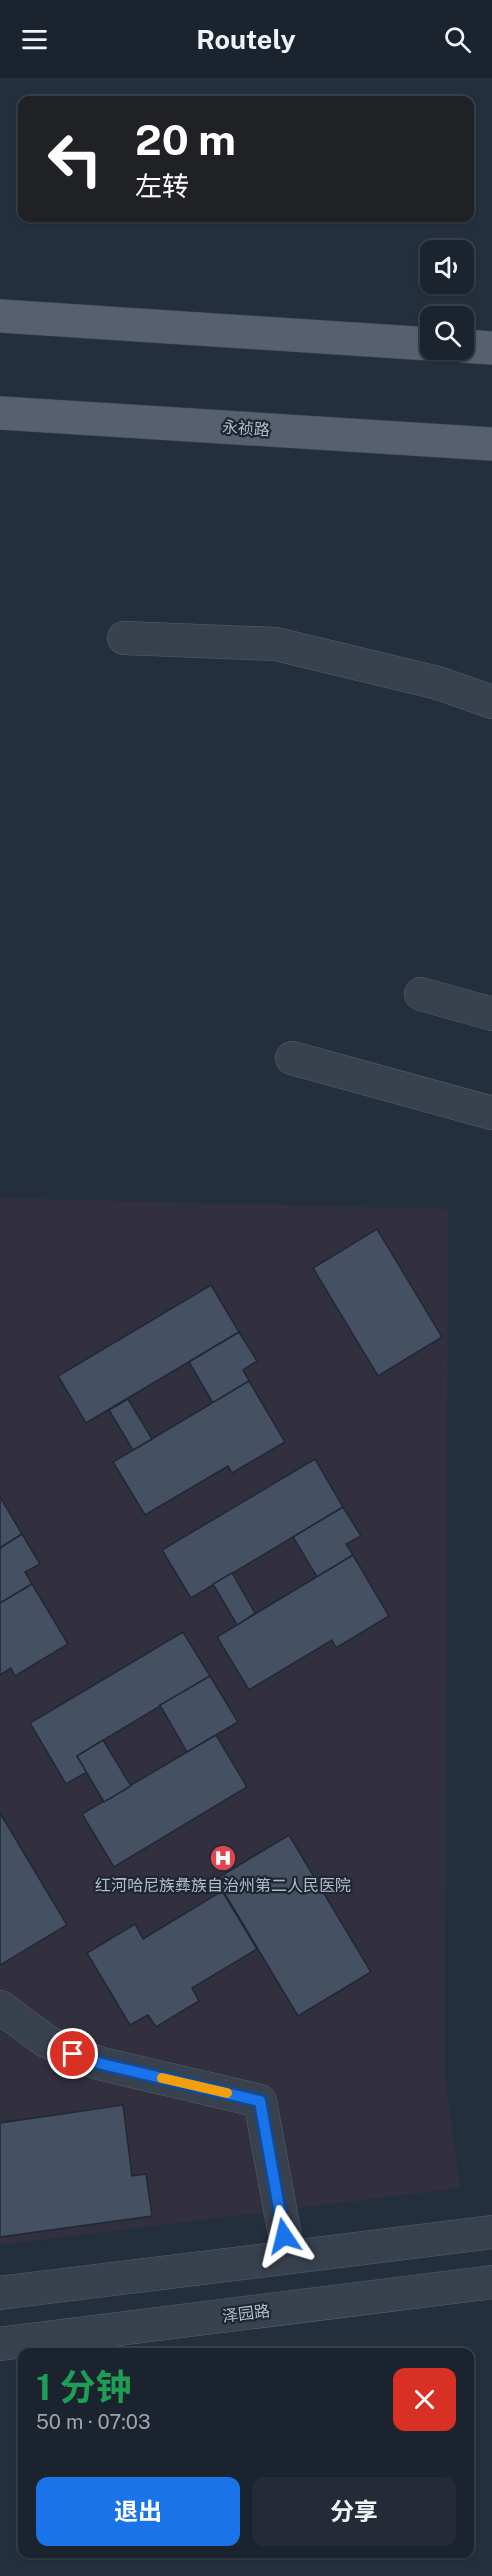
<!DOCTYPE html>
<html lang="zh">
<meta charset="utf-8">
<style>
body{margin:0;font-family:"Public Sans","Noto Sans SC",sans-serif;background:#242b36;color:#f1f3f6;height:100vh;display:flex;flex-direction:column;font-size:22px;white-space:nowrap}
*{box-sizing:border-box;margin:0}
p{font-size:20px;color:#a0a4aa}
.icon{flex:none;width:33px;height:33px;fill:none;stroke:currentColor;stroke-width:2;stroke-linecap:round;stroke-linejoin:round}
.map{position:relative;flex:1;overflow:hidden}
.side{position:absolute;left:18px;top:2270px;width:456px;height:210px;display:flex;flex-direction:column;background:#1b232e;border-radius:12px;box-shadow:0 2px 4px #0004,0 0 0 2px #39404a}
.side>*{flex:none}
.hud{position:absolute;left:18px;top:18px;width:456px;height:126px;border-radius:12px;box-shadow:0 2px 4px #0004,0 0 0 2px #39404a;background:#202124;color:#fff;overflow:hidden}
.fabs{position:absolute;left:420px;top:162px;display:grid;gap:12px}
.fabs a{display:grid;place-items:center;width:54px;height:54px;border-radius:12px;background:#1b232e;box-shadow:0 2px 4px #0004,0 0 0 2px #39404a;font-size:30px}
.pin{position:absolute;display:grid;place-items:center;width:51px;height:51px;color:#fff;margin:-26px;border:3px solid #fff;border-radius:50%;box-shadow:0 2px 6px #0007}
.me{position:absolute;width:66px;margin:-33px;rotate:350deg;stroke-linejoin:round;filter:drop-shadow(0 0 4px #0008)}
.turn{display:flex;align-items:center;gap:21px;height:126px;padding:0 18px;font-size:27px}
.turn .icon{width:78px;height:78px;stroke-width:2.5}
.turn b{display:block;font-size:42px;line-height:51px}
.round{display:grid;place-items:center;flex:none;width:63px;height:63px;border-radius:12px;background:#242b36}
.summary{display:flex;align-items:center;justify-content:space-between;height:102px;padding:0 18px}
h1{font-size:36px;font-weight:700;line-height:45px;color:#1e9e55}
.primary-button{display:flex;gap:12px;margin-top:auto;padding:12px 18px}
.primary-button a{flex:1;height:69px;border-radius:12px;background:#1a73e8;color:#fff;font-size:24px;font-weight:700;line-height:69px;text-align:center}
.primary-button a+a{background:#242b36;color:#f1f3f6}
header{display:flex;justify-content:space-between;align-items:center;height:78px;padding:0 18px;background:#1b232e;font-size:27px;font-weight:700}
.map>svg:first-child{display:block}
</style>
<header><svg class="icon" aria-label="menu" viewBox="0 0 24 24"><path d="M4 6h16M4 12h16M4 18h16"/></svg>Routely<svg class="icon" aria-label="search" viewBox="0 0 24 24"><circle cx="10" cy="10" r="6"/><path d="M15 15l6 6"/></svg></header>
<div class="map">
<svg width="492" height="2498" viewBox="0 0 492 2498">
<rect width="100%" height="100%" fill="#242f3e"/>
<path fill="#32303f" d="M0,1120L448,1131L445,1998L460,2110L0,2167Z"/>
<g fill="#455162" stroke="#1f2835" stroke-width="1.5">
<path d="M377,1151L442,1259L378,1298L313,1190Z"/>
<path d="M211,1207L239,1254L86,1345L58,1298Z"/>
<path d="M239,1254L257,1283L243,1292L249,1303L213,1325L189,1284Z"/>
<path d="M249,1303L285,1364L232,1395L228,1388L145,1437L113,1384Z"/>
<path d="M128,1321L152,1361L133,1372L109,1332Z"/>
<path d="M315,1381L343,1429L191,1520L162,1472Z"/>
<path d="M0,1419L22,1456L0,1470Z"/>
<path d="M343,1429L361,1458L346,1466L353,1477L317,1499L293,1459Z"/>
<path d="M22,1456L40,1486L25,1494L32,1506L0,1525V1470Z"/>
<path d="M353,1477L389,1538L336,1570L332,1562L249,1612L217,1559Z"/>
<path d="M232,1495L255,1535L237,1547L213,1506Z"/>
<path d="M32,1506L68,1566L15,1598L11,1590L0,1597V1525Z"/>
<path d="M183,1554L210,1598L77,1678L87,1694L66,1706L30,1645Z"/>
<path d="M210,1598L238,1644L187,1674L160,1627Z"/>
<path d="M216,1657L247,1709L114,1789L82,1736Z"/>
<path d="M103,1662L131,1708L104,1724L77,1678Z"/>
<path d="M0,1735L67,1847L0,1887Z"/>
<path d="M289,1757L371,1894L298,1938L216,1801Z"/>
<path d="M222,1813L257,1871L192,1910L199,1923L156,1949L148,1937L130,1947L87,1875L135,1846L143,1861Z"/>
<path d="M123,2027L132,2098L146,2096L152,2138L0,2159V2045Z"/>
</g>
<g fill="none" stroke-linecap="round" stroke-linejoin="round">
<defs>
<g id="minor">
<path d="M124,560L276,566L438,605L492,624"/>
<path d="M421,916L492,936"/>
<path d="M292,980L492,1035"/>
<path d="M0,1929L46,1963L73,1976L102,1986L260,2023L289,2179"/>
<path d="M0,2215L492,2154"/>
<path d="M0,2266L492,2204"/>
</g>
<g id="major">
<path d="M0,238L430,266"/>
<path d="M464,268L492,270"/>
<path d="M0,335L492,366"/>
</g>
</defs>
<use href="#minor" stroke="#565f6c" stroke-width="34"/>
<use href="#major" stroke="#414a57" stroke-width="34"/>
<use href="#minor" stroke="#38414e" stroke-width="33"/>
<use href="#major" stroke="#56606e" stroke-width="33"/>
</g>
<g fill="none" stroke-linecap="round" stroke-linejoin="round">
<defs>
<path id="route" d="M73,1976L102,1986L260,2023L284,2158"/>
</defs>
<use href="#route" stroke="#114b97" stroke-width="15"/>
<use href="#route" stroke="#1a73e8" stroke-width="10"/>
<path stroke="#f59e0b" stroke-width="10" d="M162,2000L227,2015"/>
</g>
<defs>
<symbol id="hospital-disc" viewBox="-11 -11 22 22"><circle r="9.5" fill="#e0444e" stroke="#1d2633"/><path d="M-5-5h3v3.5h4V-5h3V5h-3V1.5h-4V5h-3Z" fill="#fff"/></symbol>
</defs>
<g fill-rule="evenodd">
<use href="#hospital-disc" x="208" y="1765" width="30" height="30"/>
</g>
<g text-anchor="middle" stroke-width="4.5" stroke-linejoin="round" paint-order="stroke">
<g font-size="16" fill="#b4bcc9" stroke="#1d2633">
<text transform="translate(246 350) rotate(4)" y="6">永祯路</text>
<text transform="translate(246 2235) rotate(-7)" y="6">泽园路</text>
</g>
<g font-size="16" fill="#b4bcc9" stroke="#1d2633">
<text x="223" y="1813">红河哈尼族彝族自治州第二人民医院</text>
</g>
</g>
</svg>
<div class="fabs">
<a><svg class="icon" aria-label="sound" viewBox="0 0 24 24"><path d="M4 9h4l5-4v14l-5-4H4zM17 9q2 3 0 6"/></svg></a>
<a><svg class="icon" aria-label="search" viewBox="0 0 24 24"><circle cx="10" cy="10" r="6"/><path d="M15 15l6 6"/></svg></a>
</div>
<div class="pin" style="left:73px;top:1976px;background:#d93025"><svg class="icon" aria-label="arrive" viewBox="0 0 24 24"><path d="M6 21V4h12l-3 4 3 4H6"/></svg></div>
<svg class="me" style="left:284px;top:2158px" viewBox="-20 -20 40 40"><path d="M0-17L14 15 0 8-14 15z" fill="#1a73e8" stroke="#fff" stroke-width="4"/></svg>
<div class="hud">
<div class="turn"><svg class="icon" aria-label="left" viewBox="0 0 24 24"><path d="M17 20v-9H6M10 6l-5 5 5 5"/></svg><div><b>20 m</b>左转</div></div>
</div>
<section class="side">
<div class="summary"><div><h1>1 分钟</h1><p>50 m · 07:03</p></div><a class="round" style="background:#d93025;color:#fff"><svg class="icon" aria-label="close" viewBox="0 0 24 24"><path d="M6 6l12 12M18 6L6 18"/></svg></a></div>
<div class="primary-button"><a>退出</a><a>分享</a></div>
</section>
</div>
